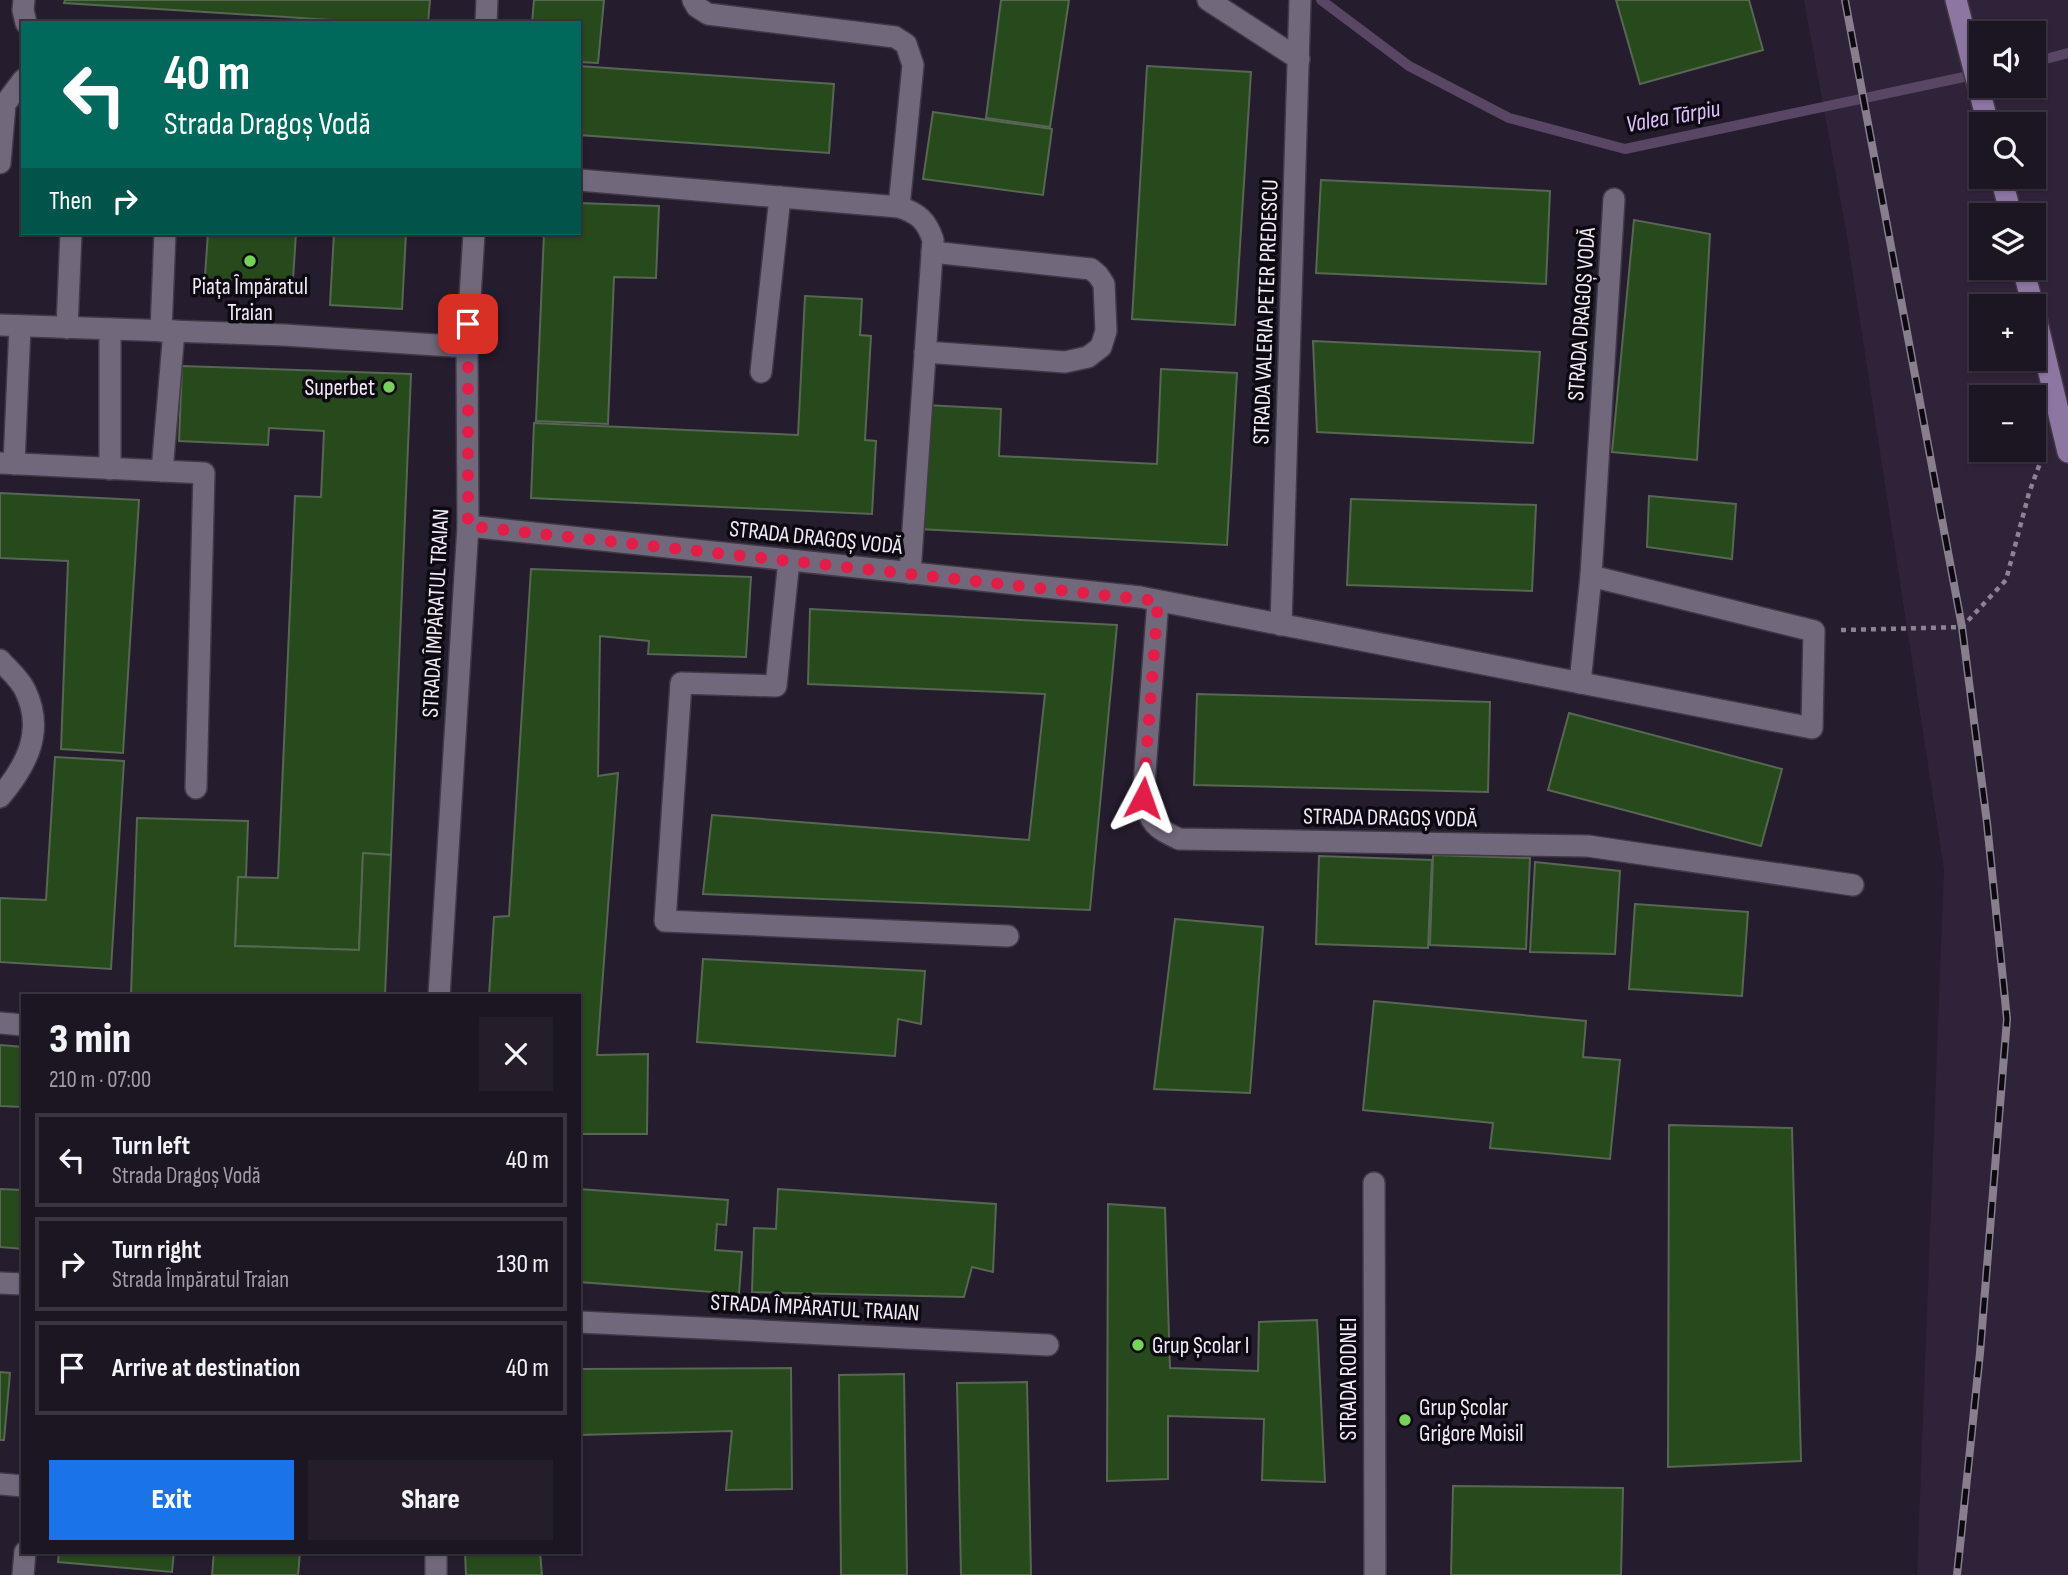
<!DOCTYPE html>
<meta charset="utf-8">
<style>
body{margin:0;font-family:"Sofia Sans Condensed",sans-serif;background:#251e2a;color:#f1f3f6;height:100vh;display:flex;flex-direction:column;font-size:26px;white-space:nowrap}
*{box-sizing:border-box;margin:0}
p{font-size:23px;color:#a09fa5}
.icon{flex:none;width:38px;height:38px;fill:none;stroke:currentColor;stroke-width:2;stroke-linecap:round;stroke-linejoin:round}
.map{position:relative;flex:1;overflow:hidden}
.side{position:absolute;left:21px;top:994px;width:560px;height:560px;display:flex;flex-direction:column;background:#1c1522;border-radius:0px;box-shadow:0 2px 5px #0004,0 0 0 2px #3a3440}
.side>*{flex:none}
.guide{position:absolute;left:21px;top:21px;width:560px;height:214px;border-radius:0px;box-shadow:0 2px 5px #0004,0 0 0 2px #3a3440;background:#00695c;color:#fff;overflow:hidden}
.tools{position:absolute;left:1969px;top:21px;display:grid;gap:14px}
.tools a{display:grid;place-items:center;width:77px;height:77px;border-radius:0px;background:#1c1522;box-shadow:0 2px 5px #0004,0 0 0 2px #3a3440;font-size:35px}
.pin{position:absolute;display:grid;place-items:center;width:60px;height:60px;color:#fff;margin:-30px;border-radius:14px;box-shadow:0 4px 10px #0006}
.me{position:absolute;width:77px;margin:-38px;rotate:4deg;stroke-linejoin:round;filter:drop-shadow(0 0 5px #0008)}
.turn{display:flex;align-items:center;gap:24px;height:147px;padding:0 28px;font-size:32px}
.turn .icon{width:91px;height:91px;stroke-width:2.5}
.turn b{display:block;font-size:49px;line-height:60px}
.then{display:flex;align-items:center;height:66px;padding:0 28px;background:#0003;gap:14px;font-size:26px}
.round{display:grid;place-items:center;flex:none;width:74px;height:74px;border-radius:0px;background:#251e2a}
.head{display:flex;align-items:center;justify-content:space-between;height:119px;padding:0 28px}
h1{font-size:42px;font-weight:800;line-height:52px}
.cta{display:flex;gap:14px;margin-top:auto;padding:14px 28px}
.cta a{flex:1;height:80px;border-radius:0px;background:#1a73e8;color:#fff;font-size:28px;font-weight:800;line-height:80px;text-align:center}
.cta a+a{background:#251e2a;color:#f1f3f6}
ul{padding:0;list-style:none}
li{display:flex;align-items:center;gap:21px;height:94px;margin:0 14px 10px;padding:0 14px;border:4px solid #3a3440;border-radius:0px}
li div{flex:1}
li b{display:block;font-size:26px}
li em{font-style:normal}
.map>svg:first-child{display:block}
</style>
<div class="map">
<svg width="2068" height="1575" viewBox="0 0 2068 1575">
<rect width="100%" height="100%" fill="#251c2d"/>
<path fill="#2f233a" fill-rule="evenodd" d="M1804,0H2068V1575H1917L1944,869L1846,230ZM1981,33H2034V86H1981ZM1981,124H2034V177H1981ZM1981,215H2034V268H1981ZM1981,306H2034V359H1981ZM1981,397H2034V450H1981Z"/>
<g fill="none" stroke-linecap="round" stroke-linejoin="round">
<g stroke="#584664" stroke-width="10">
<path d="M1321,0L1409,66L1509,118L1625,149L1978,74"/>
<path d="M2034,62L2068,53"/>
</g>
</g>
<g fill="#264a1b" stroke="#586654" stroke-width="2">
<path d="M65,0H430L428,23H379L64,3Z"/>
<path d="M534,0H604L598,63L579,62V23H532Z"/>
<path d="M1001,0H1069L1050,127L986,118Z"/>
<path d="M1616,0H1749L1763,50L1640,84Z"/>
<path d="M579,66L834,84L829,153L579,135Z"/>
<path d="M1147,66L1251,72L1235,325L1132,319Z"/>
<path d="M933,112L1052,129L1043,195L923,179Z"/>
<path d="M1321,180L1550,191L1546,284L1316,273Z"/>
<path d="M579,203L659,206L656,278L614,277L608,424L536,421L544,233H579Z"/>
<path d="M1634,220L1710,234L1697,460L1612,452Z"/>
<path d="M208,233H296L292,295L204,290Z"/>
<path d="M334,233H406L402,309L330,305Z"/>
<path d="M805,296L862,299L860,335L871,336L865,440L876,441L872,514L531,498L534,423L798,435Z"/>
<path d="M1313,341L1540,352L1533,443L1317,432Z"/>
<path d="M182,366L411,374L391,855L363,853L359,950L235,946L238,877L278,878L295,496L321,497L324,431L269,428L268,445L179,441Z"/>
<path d="M1161,369L1237,373L1227,545L919,529L926,405L1001,409L999,456L1157,464Z"/>
<path d="M0,493L139,500L123,753L61,749L68,561L0,558Z"/>
<path d="M1649,496L1736,504L1732,559L1647,547Z"/>
<path d="M1351,499L1536,505L1532,591L1347,585Z"/>
<path d="M531,569L751,577L746,657L648,654L649,641L600,636L598,776L618,773L597,1055L648,1054L647,1134H579V996H489L494,917L509,916Z"/>
<path d="M810,609L1117,625L1090,910L703,894L712,815L1029,840L1045,694L808,684Z"/>
<path d="M1197,694L1490,702L1488,792L1194,785Z"/>
<path d="M1569,713L1782,769L1761,846L1548,790Z"/>
<path d="M55,757L124,761L111,969L0,962V898L46,900Z"/>
<path d="M137,818L248,821L246,877H238L235,946L359,950L363,853L391,855L385,996L131,994Z"/>
<path d="M1433,855L1530,858L1526,949L1430,945Z"/>
<path d="M1319,856L1432,860L1428,948L1316,944Z"/>
<path d="M1535,862L1620,871L1615,954L1530,952Z"/>
<path d="M1635,904L1748,912L1742,996L1629,989Z"/>
<path d="M1175,919L1263,927L1250,1093L1154,1089Z"/>
<path d="M703,959L925,971L921,1024L898,1019L895,1056L697,1042Z"/>
<path d="M1374,1001L1586,1021L1583,1057L1620,1060L1610,1159L1490,1148L1493,1123L1363,1110Z"/>
<path d="M0,1045L23,1047V1107L0,1106Z"/>
<path d="M1669,1125L1792,1128L1801,1461L1668,1467Z"/>
<path d="M0,1189L23,1190V1249L0,1247Z"/>
<path d="M579,1189L728,1200L726,1225L717,1224L715,1250L742,1252L739,1294L579,1282Z"/>
<path d="M778,1189L996,1204L993,1272L972,1267L964,1297L752,1292L754,1228L776,1229Z"/>
<path d="M1108,1204L1165,1208L1170,1368L1258,1371L1259,1322L1317,1320L1325,1482L1262,1480L1264,1419L1168,1416V1479L1107,1481Z"/>
<path d="M791,1368L792,1489L726,1490L732,1431L579,1435V1369Z"/>
<path d="M0,1372L10,1373L4,1440H0Z"/>
<path d="M904,1374L907,1575H841L839,1375Z"/>
<path d="M1027,1382L1031,1575H961L957,1383Z"/>
<path d="M1453,1486L1623,1488L1621,1575H1451Z"/>
<path d="M59,1552H174L172,1572L58,1562Z"/>
<path d="M214,1552H300L298,1575H212Z"/>
<path d="M465,1552H540L542,1575H466Z"/>
</g>
<g fill="none" stroke-linecap="round" stroke-linejoin="round">
<defs>
<g id="lane">
<path d="M1208,0L1299,59"/>
<path d="M0,163L5,104L23,80"/>
<path d="M67,328L71,233"/>
<path d="M161,331L165,233"/>
<path d="M761,372L780,197"/>
<path d="M14,464L20,326"/>
<path d="M110,469V329"/>
<path d="M162,471L174,331"/>
<path d="M789,560L776,686L681,683L665,921L1008,936"/>
</g>
<g id="street">
<path d="M24,0L23,10L26,23"/>
<path d="M693,0L697,7L708,14L895,37L906,44L913,65L899,207"/>
<path d="M486,23L487,0"/>
<path d="M579,180L899,207C918,213 927,221 933,240L910,573"/>
<path d="M0,325L284,335L467,347"/>
<path d="M925,352L1065,362L1088,357L1101,347L1106,331L1104,284L1098,275L1091,269L932,252"/>
<path d="M0,463L204,473L196,788"/>
<path d="M468,526L1140,597L1812,728L1814,631L1591,576"/>
<path d="M1158,601L1143,798C1152,825 1154,827 1179,839L1588,846L1853,885"/>
<path d="M1281,625L1300,0"/>
<path d="M0,660C8,669 20,679 25,690C45,731 27,765 0,797"/>
<path d="M1580,683L1591,576L1614,199"/>
<path d="M439,996L468,526L467,347L474,233"/>
<path d="M0,1023L23,1025"/>
<path d="M1374,1183L1375,1575"/>
<path d="M0,1283L23,1284"/>
<path d="M579,1322L1048,1345"/>
<path d="M0,1484L23,1486"/>
<path d="M436,1552V1575"/>
<path d="M23,1575L25,1552"/>
</g>
<g id="secondary">
<path d="M1956,0L1988,124"/>
<path d="M2001,177L2011,215"/>
<path d="M2023,268L2033,306"/>
<path d="M2034,310L2068,452"/>
</g>
</defs>
<use href="#lane" stroke="#413946" stroke-width="24"/>
<use href="#street" stroke="#413946" stroke-width="24"/>
<use href="#secondary" stroke="#413946" stroke-width="24"/>
<path stroke="#8c8492" stroke-width="4.5" stroke-dasharray="5 5" stroke-linecap="butt" d="M1841,630L1962,627L2006,580L2029,493L2040,463"/>
<use href="#lane" stroke="#72687c" stroke-width="21"/>
<use href="#street" stroke="#72687c" stroke-width="21"/>
<use href="#secondary" stroke="#8d76a2" stroke-width="21"/>
<defs>
<path id="rail" d="M1845,0L1962,627L1987,823L2007,1019L1980,1353L1957,1575"/>
</defs>
<use href="#rail" stroke="#877f8d" stroke-width="8"/>
<use href="#rail" stroke="#0c0910" stroke-width="5" stroke-dasharray="16" stroke-linecap="butt"/>
</g>
<g fill="none" stroke-linecap="round" stroke-linejoin="round">
<path stroke="#e11d48" stroke-width="12" stroke-dasharray="0 21.6" d="M468,324V526L1158,601L1143,798"/>
</g>
<g fill="#76d25a" stroke="#0c0910" stroke-width="2.5">
<circle cx="250" cy="261" r="7"/>
<circle cx="389" cy="387" r="7"/>
<circle cx="1138" cy="1345" r="7"/>
<circle cx="1405" cy="1420" r="7"/>
</g>
<g text-anchor="middle" stroke-width="7" stroke-linejoin="round" paint-order="stroke">
<g font-size="23" fill="#f1ebf6" stroke="#0c0910" text-anchor="start">
<text x="250" y="294" text-anchor="middle">Piața Împăratul<tspan x="250" dy="26">Traian</tspan></text>
<text x="375" y="395" text-anchor="end">Superbet</text>
<text x="1152" y="1353">Grup Școlar I</text>
<text x="1419" y="1415">Grup Școlar<tspan x="1419" dy="26">Grigore Moisil</tspan></text>
</g>
<g font-size="23" fill="#f1ebf6" stroke="#0c0910">
<text transform="translate(1265 312) rotate(-88)" y="8">STRADA VALERIA PETER PREDESCU</text>
<text transform="translate(1581 314) rotate(-86)" y="8">STRADA DRAGOȘ VODĂ</text>
<text transform="translate(816 537) rotate(6)" y="8">STRADA DRAGOȘ VODĂ</text>
<text transform="translate(435 613) rotate(-87)" y="8">STRADA ÎMPĂRATUL TRAIAN</text>
<text transform="translate(1390 817) rotate(1)" y="8">STRADA DRAGOȘ VODĂ</text>
<text transform="translate(815 1307) rotate(3)" y="8">STRADA ÎMPĂRATUL TRAIAN</text>
<text transform="translate(1348 1379) rotate(-90)" y="8">STRADA RODNEI</text>
</g>
<g font-size="24" font-style="italic" fill="#e2c0ff" stroke="#0c0910">
<text transform="translate(1673 116) rotate(-10)" y="8">Valea Tărpiu</text>
</g>
</g>
</svg>
<div class="tools">
<a><svg class="icon" aria-label="sound" viewBox="0 0 24 24"><path d="M4 9h4l5-4v14l-5-4H4zM17 9q2 3 0 6"/></svg></a>
<a><svg class="icon" aria-label="search" viewBox="0 0 24 24"><circle cx="10" cy="10" r="6"/><path d="M15 15l6 6"/></svg></a>
<a><svg class="icon" aria-label="layers" viewBox="0 0 24 24"><path d="M12 4l9 5-9 5-9-5zM3 14l9 5 9-5"/></svg></a>
<a>+</a>
<a>−</a>
</div>
<div class="pin" style="left:468px;top:324px;background:#d93025"><svg class="icon" aria-label="arrive" viewBox="0 0 24 24"><path d="M6 21V4h12l-3 4 3 4H6"/></svg></div>
<svg class="me" style="left:1143px;top:798px" viewBox="-20 -20 40 40"><path d="M0-17L14 15 0 8-14 15z" fill="#e11d48" stroke="#fff" stroke-width="4"/></svg>
<div class="guide">
<div class="turn"><svg class="icon" aria-label="left" viewBox="0 0 24 24"><path d="M17 20v-9H6M10 6l-5 5 5 5"/></svg><div><b>40 m</b>Strada Dragoș Vodă</div></div>
<div class="then">Then<svg class="icon" aria-label="right" viewBox="0 0 24 24"><path d="M7 20v-9h11M14 6l5 5-5 5"/></svg></div>
</div>
<section class="side">
<div class="head"><div><h1>3 min</h1><p>210 m · 07:00</p></div><a class="round"><svg class="icon" aria-label="close" viewBox="0 0 24 24"><path d="M6 6l12 12M18 6L6 18"/></svg></a></div>
<ul>
<li><svg class="icon" aria-label="left" viewBox="0 0 24 24"><path d="M17 20v-9H6M10 6l-5 5 5 5"/></svg><div><b>Turn left</b><p>Strada Dragoș Vodă</p></div><em>40 m</em></li>
<li><svg class="icon" aria-label="right" viewBox="0 0 24 24"><path d="M7 20v-9h11M14 6l5 5-5 5"/></svg><div><b>Turn right</b><p>Strada Împăratul Traian</p></div><em>130 m</em></li>
<li><svg class="icon" aria-label="arrive" viewBox="0 0 24 24"><path d="M6 21V4h12l-3 4 3 4H6"/></svg><div><b>Arrive at destination</b></div><em>40 m</em></li>
</ul>
<div class="cta"><a>Exit</a><a>Share</a></div>
</section>
</div>
